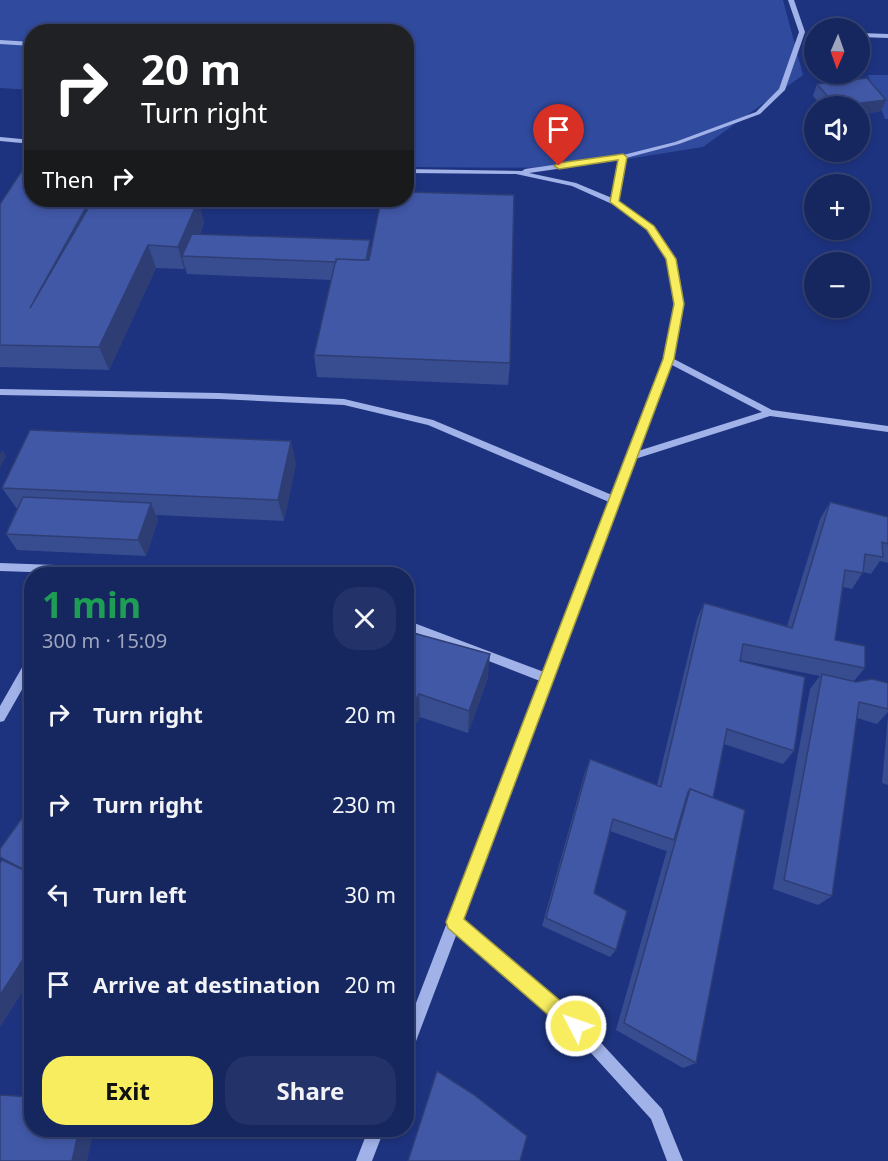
<!DOCTYPE html>
<meta charset="utf-8">
<style>
body{margin:0;font-family:"Noto Sans",sans-serif;background:#233268;color:#f1f3f6;height:100vh;display:flex;flex-direction:column;font-size:22px;white-space:nowrap}
*{box-sizing:border-box;margin:0}
p{font-size:20px;color:#9ea5bd}
.icon{flex:none;width:33px;height:33px;fill:none;stroke:currentColor;stroke-width:2;stroke-linecap:round;stroke-linejoin:round}
.map{position:relative;flex:1;overflow:hidden}
.details{position:absolute;left:24px;top:567px;width:390px;height:570px;display:flex;flex-direction:column;background:#16265f;border-radius:24px;box-shadow:0 3px 9px #0003,0 0 0 2px #354374}
.details>*{flex:none}
.banner{position:absolute;left:24px;top:24px;width:390px;height:183px;border-radius:24px;box-shadow:0 3px 9px #0003,0 0 0 2px #354374;background:#202124;color:#fff;overflow:hidden}
.needle{width:39px;rotate:182deg}
.fabs{position:absolute;left:804px;top:18px;display:grid;gap:12px}
.fabs a{display:grid;place-items:center;width:66px;height:66px;border-radius:50%;background:#16265f;box-shadow:0 3px 9px #0003,0 0 0 2px #354374;font-size:30px}
.pin{position:absolute;display:grid;place-items:center;width:51px;height:51px;color:#fff;margin:-62px -26px;border-radius:50% 50% 50% 0;rotate:-45deg;box-shadow:0 0 6px #0007}
.pin .icon{rotate:45deg}
.me{position:absolute;width:66px;margin:-33px;rotate:311deg;stroke-linejoin:round;filter:drop-shadow(0 0 4px #0008)}
.turn{display:flex;align-items:center;gap:21px;height:126px;padding:0 18px;font-size:27px}
.turn .icon{width:78px;height:78px;stroke-width:2.5}
.turn b{display:block;font-size:42px;line-height:51px}
.then{display:flex;align-items:center;height:57px;padding:0 18px;background:#0003;gap:12px;font-size:22px}
.round{display:grid;place-items:center;flex:none;width:63px;height:63px;border-radius:24px;background:#233268}
.overview{display:flex;align-items:center;justify-content:space-between;height:102px;padding:0 18px}
h1{font-size:36px;font-weight:700;line-height:45px;color:#1e9e55}
.action{display:flex;gap:12px;margin-top:auto;padding:12px 18px}
.action a{flex:1;height:69px;border-radius:24px;background:#f8ed5f;color:#111;font-size:24px;font-weight:700;line-height:69px;text-align:center}
.action a+a{background:#233268;color:#f1f3f6}
ul{padding:0;list-style:none}
li{display:flex;align-items:center;gap:18px;height:90px;padding:0 18px}
li div{flex:1}
li b{display:block;font-size:22px}
li em{font-style:normal}
.map>svg:first-child{display:block}
</style>
<div class="map">
<svg width="888" height="1161" viewBox="0 0 888 1161">
<rect width="100%" height="100%" fill="#1d337f"/>
<g fill="#304a9e">
<path d="M0,0H783L803,75L703,147L570,168L407,167L406,32H32L31,90L0,88Z"/>
<path d="M868,75H888V119H885Z"/>
</g>
<g fill="none" stroke-linecap="round" stroke-linejoin="round">
<g fill="#a1b2e8" fill-rule="evenodd">
<path d="M788,0H794L805,32L785,90L760,114L679,144L626,158L619,201L654,226L675,259L683,304L672,358L772,410L888,426V432L770,416L635,459L462,919L581,1021L662,1109L683,1161H667L651,1119L571,1031L457,933L413,1049L411,1054L406,1056V1029L540,681L406,629V620L544,672L609,502L428,425L344,405L219,399L0,395V389L219,393L344,399L433,420L612,495L664,359L675,304L667,259L648,229L612,204L572,186L516,174L406,173V169L522,171L525,169L623,155L675,142L756,112L779,89L799,32ZM619,160L612,198L576,183L529,173ZM670,364L762,412L638,451Z"/>
<path d="M860,33L888,34V38L860,37Z"/>
<path d="M0,40L32,42V46L0,44Z"/>
<path d="M0,137L32,140V144L0,141Z"/>
<path d="M0,563L193,570L197,571L198,574H90L0,571Z"/>
<path d="M32,655V672L4,721L0,722V706L28,657Z"/>
<path d="M368,1130H384L372,1161H356Z"/>
</g>
</g>
<g fill="#384c90">
<path d="M817,84L886,100L881,111L860,115V106H822L813,96Z"/>
<path d="M32,200L198,201L204,223L200,234L371,251L510,363L508,385L317,377L314,355L331,280L187,274L185,267L184,269L156,268L109,370L0,367V204Z"/>
<path d="M296,463L284,521L156,515L158,520L146,556L17,550L6,534L17,509L2,488Z"/>
<path d="M830,502L888,517V563L880,561L871,574L863,572L852,589L843,587L835,640L865,668L853,682L888,683V712L877,724L857,718L832,896L818,905L773,889L810,689L820,676L740,660L794,751L783,764L724,744L713,798L696,1063L683,1068L616,1030L667,850L666,851L610,831L594,893L616,950L610,957L542,926L585,772L590,759L657,785L697,619L704,603L787,626L820,519Z"/>
<path d="M406,631L488,678L468,733L420,717L416,724L406,722Z"/>
<path d="M888,716V785L882,783Z"/>
</g>
<g fill="#2e3e75">
<path d="M886,100L881,111L860,115V106H837Z"/>
<path d="M90,200H111L30,308Z"/>
<path d="M198,201L204,223L190,257L182,256L185,267L184,269L178,247Z"/>
<path d="M370,240L371,258L366,264Z"/>
<path d="M148,245L156,268L109,370L99,347Z"/>
<path d="M291,441L296,463L284,521L278,500Z"/>
<path d="M2,450L6,456L0,468V454Z"/>
<path d="M151,503L158,520L146,556L138,540Z"/>
<path d="M490,654L488,678L468,733L469,711Z"/>
<path d="M419,694L420,717L416,724L415,701Z"/>
<path d="M32,946V977L0,1027V995Z"/>
<path d="M79,1130H94L87,1161H72Z"/>
</g>
<g fill="#4158a7" stroke="#2e3e75" stroke-width="1.5">
<path d="M867,78L886,100L836,106L817,84Z"/>
<path d="M31,157L32,200H90L30,308L93,200H167L198,201L178,247L148,245L99,347L0,345V204Z"/>
<path d="M406,192L514,195L510,363L314,355L336,259L369,260L381,200H406Z"/>
<path d="M192,234L370,240L366,260L336,259V262L182,256Z"/>
<path d="M30,430L291,441L278,500L2,488Z"/>
<path d="M23,497L151,503L138,540L6,534Z"/>
<path d="M830,502L888,517V544L882,542L883,557L865,554L863,573L845,570L835,640L865,646V668L743,644L740,661L805,677L794,751L727,729L713,798L690,789L688,792L674,840L613,819L594,893L627,911L616,950L546,918L590,759L661,787L704,603L792,628Z"/>
<path d="M406,631L490,654L469,711L419,694L415,701L406,700Z"/>
<path d="M822,674L856,682L872,679L888,683V709L859,702L832,896L784,880Z"/>
<path d="M690,789L745,810L696,1063L624,1023Z"/>
<path d="M32,804V946L0,995V863L2,860L26,871L0,857V849Z"/>
<path d="M437,1071L473,1094L527,1136L520,1161H408Z"/>
<path d="M0,1095L32,1097V1130H79L72,1161H0Z"/>
</g>
<path fill="#f8ed5f" stroke="#a19a3e" stroke-width="1.5" d="M623,154L627,157L619,201L654,226L676,259L684,304L674,359L464,919L583,1020L585,1026L583,1033L576,1036L569,1033L448,928L446,922L663,359L674,304L666,259L647,230L610,202L618,160L559,169L554,166L559,163Z"/>
</svg>
<div class="fabs">
<a><svg class="needle" viewBox="-14 -14 28 28"><path d="M0-13l5 13h-10z" fill="#e53935"/><path d="M0 13l5-13h-10z" fill="#9ea5bd"/></svg></a>
<a><svg class="icon" aria-label="sound" viewBox="0 0 24 24"><path d="M4 9h4l5-4v14l-5-4H4zM17 9q2 3 0 6"/></svg></a>
<a>+</a>
<a>−</a>
</div>
<div class="pin" style="left:559px;top:166px;background:#d93025"><svg class="icon" aria-label="arrive" viewBox="0 0 24 24"><path d="M6 21V4h12l-3 4 3 4H6"/></svg></div>
<svg class="me" style="left:576px;top:1026px" viewBox="-20 -20 40 40"><circle r="17" fill="#f8ed5f" stroke="#fff" stroke-width="3"/><path d="M0-11L8 9 0 5-8 9z" fill="#fff"/></svg>
<div class="banner">
<div class="turn"><svg class="icon" aria-label="right" viewBox="0 0 24 24"><path d="M7 20v-9h11M14 6l5 5-5 5"/></svg><div><b>20 m</b>Turn right</div></div>
<div class="then">Then<svg class="icon" aria-label="right" viewBox="0 0 24 24"><path d="M7 20v-9h11M14 6l5 5-5 5"/></svg></div>
</div>
<section class="details">
<div class="overview"><div><h1>1 min</h1><p>300 m · 15:09</p></div><a class="round"><svg class="icon" aria-label="close" viewBox="0 0 24 24"><path d="M6 6l12 12M18 6L6 18"/></svg></a></div>
<ul>
<li><svg class="icon" aria-label="right" viewBox="0 0 24 24"><path d="M7 20v-9h11M14 6l5 5-5 5"/></svg><div><b>Turn right</b></div><em>20 m</em></li>
<li><svg class="icon" aria-label="right" viewBox="0 0 24 24"><path d="M7 20v-9h11M14 6l5 5-5 5"/></svg><div><b>Turn right</b></div><em>230 m</em></li>
<li><svg class="icon" aria-label="left" viewBox="0 0 24 24"><path d="M17 20v-9H6M10 6l-5 5 5 5"/></svg><div><b>Turn left</b></div><em>30 m</em></li>
<li><svg class="icon" aria-label="arrive" viewBox="0 0 24 24"><path d="M6 21V4h12l-3 4 3 4H6"/></svg><div><b>Arrive at destination</b></div><em>20 m</em></li>
</ul>
<div class="action"><a>Exit</a><a>Share</a></div>
</section>
</div>
